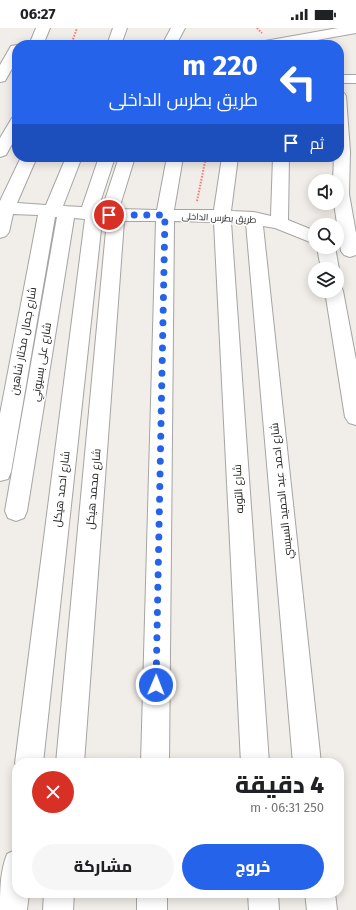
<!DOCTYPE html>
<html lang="ar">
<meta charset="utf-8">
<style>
body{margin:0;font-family:"Fira Sans",Cairo,sans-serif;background:#f6f6f6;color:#202124;direction:rtl;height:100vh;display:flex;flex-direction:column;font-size:15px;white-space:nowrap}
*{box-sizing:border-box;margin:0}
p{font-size:13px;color:#757577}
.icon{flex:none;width:22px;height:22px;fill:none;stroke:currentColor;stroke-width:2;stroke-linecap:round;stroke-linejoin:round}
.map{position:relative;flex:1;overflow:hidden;direction:ltr}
.panel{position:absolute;left:12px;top:730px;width:332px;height:140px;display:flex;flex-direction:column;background:#fff;border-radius:16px;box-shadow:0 2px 10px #0003;direction:rtl}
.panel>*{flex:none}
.guide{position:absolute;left:12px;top:12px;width:332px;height:122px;border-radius:16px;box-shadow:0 2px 10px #0003;direction:rtl;background:#2563eb;color:#fff;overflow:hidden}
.controls{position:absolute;left:308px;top:146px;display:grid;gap:8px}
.controls a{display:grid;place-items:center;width:36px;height:36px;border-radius:50%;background:#fff;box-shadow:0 2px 10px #0003;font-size:20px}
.pin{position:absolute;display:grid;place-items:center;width:34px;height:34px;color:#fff;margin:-17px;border:2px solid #fff;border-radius:50%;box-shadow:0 1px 4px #0007}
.me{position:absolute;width:44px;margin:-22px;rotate:1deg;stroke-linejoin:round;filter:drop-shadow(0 0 3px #0008)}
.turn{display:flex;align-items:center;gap:14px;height:84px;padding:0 20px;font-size:18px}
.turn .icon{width:52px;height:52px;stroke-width:2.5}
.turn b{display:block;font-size:28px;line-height:34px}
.then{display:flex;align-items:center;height:38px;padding:0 20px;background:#0003;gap:8px;font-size:15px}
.round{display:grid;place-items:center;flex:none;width:42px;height:42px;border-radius:21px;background:#f6f6f6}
.summary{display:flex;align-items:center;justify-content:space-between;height:68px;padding:0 20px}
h1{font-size:24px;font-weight:800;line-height:30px}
.action{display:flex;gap:8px;margin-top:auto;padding:8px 20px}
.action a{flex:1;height:46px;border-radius:24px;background:#2563eb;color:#fff;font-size:16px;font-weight:800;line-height:46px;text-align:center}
.action a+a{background:#f6f6f6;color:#202124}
.status{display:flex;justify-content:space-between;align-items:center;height:28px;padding:0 20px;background:#fff;direction:ltr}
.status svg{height:11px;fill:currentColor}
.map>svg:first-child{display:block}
</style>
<div class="status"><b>06:27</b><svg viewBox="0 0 49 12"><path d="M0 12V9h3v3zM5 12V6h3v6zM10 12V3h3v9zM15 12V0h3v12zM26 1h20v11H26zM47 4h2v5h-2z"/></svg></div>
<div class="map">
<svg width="356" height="882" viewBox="0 0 356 882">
<rect width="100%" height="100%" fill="#f1ede8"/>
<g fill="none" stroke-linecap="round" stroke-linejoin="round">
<defs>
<g id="minor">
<path d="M36,0H50L43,17H29Z"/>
<path d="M113,0H127L121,17H107Z"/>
<path d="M171,0H185L176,17H162Z"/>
<path d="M338,0H356V5L289,17H258L260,14L265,13Z"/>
<path d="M17,17V32L5,53L0,54V37L11,18Z"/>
<rect x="339" y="47" width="17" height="8"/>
<path d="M339,64L344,65L346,68L350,124L349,166L356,205V227L350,229L344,227L341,223L334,175H337V153H333L334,129H339Z"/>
<path d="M17,88V107L6,127L0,129V110L12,90Z"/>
<path d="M21,129H37L17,175L46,177L64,134L66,130L72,129L78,130L80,134L63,178L82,179L99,129H115L98,181H102L119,129H135L119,181L157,182L167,129H183L174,182H214L222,129H238L231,183L254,184L271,188L273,129H289L288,192L315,203V216L275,200L263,198L321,735H293L246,195L231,194L269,735H241L214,194L174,193L169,735H141L156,193H124L84,735H56L107,192H102L43,735H17V739L15,735L85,191L74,190L27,483L24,490L16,493L8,490L5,483L57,189H55L11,444L8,451L0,453V386L38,187L13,186L9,204L6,208L0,210V173Z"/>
<path d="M317,219H335L339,241L337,245V241H321Z"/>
<path d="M337,257L341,258L343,263L356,332V397L349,395L345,389L325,263H337Z"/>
<path d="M17,821V865H29L27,882H0C0,863 0,844 7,826Z"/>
<path d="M44,865H74L73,882H43Z"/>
<rect x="137" y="865" width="30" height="17"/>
<path d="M248,865H278L279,882H249Z"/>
<path d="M305,865H335L337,882H307Z"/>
</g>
</defs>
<use href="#minor" stroke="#a5a5a5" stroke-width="2"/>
<g stroke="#f67577" stroke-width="2" stroke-dasharray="1.5 1.5" stroke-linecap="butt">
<path d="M257,0L262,5"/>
<path d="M71,17L77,0"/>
<path d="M197,173L206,129"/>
</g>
<use href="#minor" fill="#fff" fill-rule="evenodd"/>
</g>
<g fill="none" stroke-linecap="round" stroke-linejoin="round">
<path stroke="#2563eb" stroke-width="7" stroke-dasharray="0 12.6" d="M109,187H165L156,657"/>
</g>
<g text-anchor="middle" stroke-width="3" stroke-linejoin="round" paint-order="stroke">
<g font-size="9" fill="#212121" stroke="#fff">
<text transform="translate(219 190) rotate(3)" y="3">طريق بطرس الداخلى</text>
</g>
<g font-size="11" fill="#212121" stroke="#fff">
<text transform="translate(23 313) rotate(-80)" y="4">شارع جمال مختار شاهين</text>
<text transform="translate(41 334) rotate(-81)" y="4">شارع على بسيوني</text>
<text transform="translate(61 461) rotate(-83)" y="4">شارع احمد هيكل</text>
<text transform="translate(93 461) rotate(-85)" y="4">شارع محمد هيكل</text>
<text transform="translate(238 461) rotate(-93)" y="4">شارع التوبه</text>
<text transform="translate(281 463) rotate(-96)" y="4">شارع احمد عبد الحميد السيسي</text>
</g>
</g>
</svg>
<div class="controls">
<a><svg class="icon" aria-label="sound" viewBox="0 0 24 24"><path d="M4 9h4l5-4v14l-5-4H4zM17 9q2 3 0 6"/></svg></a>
<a><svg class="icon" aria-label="search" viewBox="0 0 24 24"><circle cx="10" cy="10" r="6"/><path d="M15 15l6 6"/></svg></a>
<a><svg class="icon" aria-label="layers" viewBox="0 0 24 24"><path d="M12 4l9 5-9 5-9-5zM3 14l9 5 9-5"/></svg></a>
</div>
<div class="pin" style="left:109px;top:187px;background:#d93025"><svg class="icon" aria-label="arrive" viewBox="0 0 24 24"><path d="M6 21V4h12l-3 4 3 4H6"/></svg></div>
<svg class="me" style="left:156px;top:657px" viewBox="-20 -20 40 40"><circle r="17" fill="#2563eb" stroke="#fff" stroke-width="3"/><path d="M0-11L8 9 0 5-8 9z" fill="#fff"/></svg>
<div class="guide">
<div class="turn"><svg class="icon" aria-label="left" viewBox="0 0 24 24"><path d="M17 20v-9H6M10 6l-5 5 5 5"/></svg><div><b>220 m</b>طريق بطرس الداخلى</div></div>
<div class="then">ثم<svg class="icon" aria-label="arrive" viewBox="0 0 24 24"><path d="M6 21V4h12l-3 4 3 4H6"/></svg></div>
</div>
<section class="panel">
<div class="summary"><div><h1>4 دقيقة</h1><p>250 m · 06:31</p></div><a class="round" style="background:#d93025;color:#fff"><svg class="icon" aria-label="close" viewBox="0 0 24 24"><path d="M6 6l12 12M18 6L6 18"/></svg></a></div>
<div class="action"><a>خروج</a><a>مشاركة</a></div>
</section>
</div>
